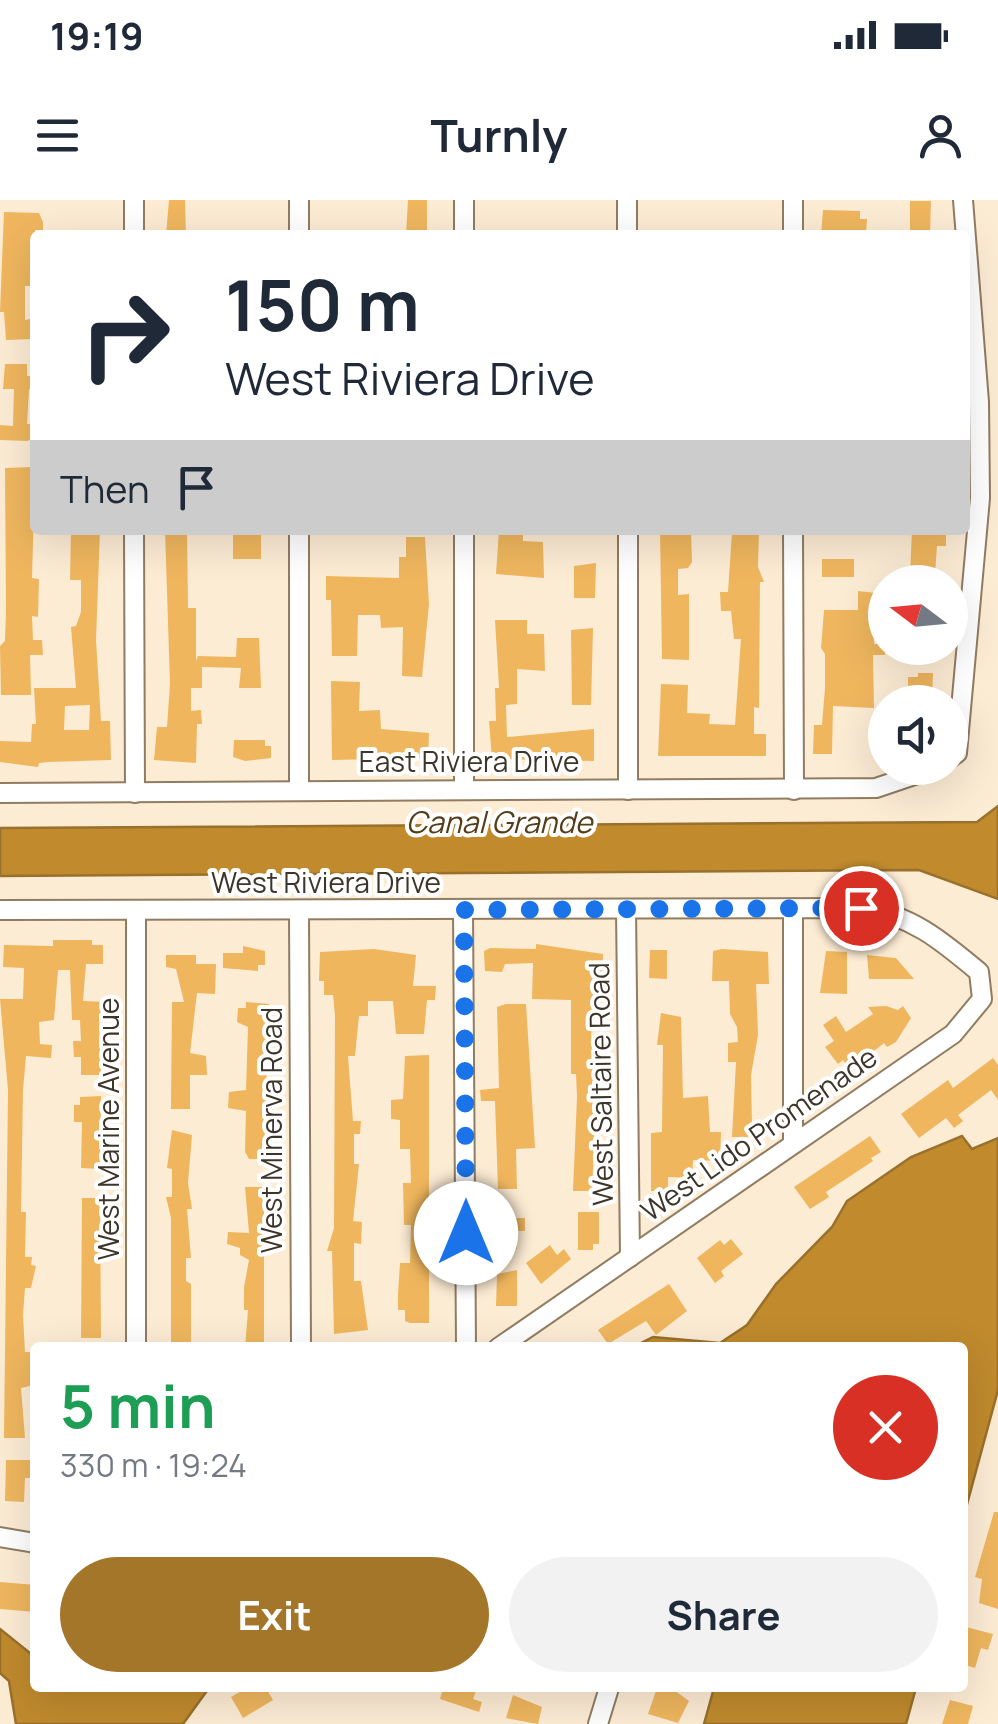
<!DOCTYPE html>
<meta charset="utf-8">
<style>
body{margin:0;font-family:Manrope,sans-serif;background:#f2f2f3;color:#1f2937;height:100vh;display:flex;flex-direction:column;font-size:38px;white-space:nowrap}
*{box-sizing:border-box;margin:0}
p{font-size:32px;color:#747a83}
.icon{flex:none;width:55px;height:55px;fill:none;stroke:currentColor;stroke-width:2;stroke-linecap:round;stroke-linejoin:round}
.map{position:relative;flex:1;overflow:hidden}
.panel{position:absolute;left:30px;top:1142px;width:938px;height:350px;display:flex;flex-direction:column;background:#fff;border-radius:10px;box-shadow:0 10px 40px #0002}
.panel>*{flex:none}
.hud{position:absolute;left:30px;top:30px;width:940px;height:305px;border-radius:10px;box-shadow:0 10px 40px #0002;background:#fff;color:#1f2937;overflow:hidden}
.needle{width:65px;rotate:286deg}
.controls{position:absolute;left:868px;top:365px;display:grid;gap:20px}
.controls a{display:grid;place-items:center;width:100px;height:100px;border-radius:50%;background:#fff;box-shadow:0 10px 40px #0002;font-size:50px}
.pin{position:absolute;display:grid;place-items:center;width:85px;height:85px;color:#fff;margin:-42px;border:5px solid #fff;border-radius:50%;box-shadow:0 2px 10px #0007}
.me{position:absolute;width:110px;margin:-55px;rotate:0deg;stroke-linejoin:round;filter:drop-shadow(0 0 8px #0008)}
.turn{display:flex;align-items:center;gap:35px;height:210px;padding:0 30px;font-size:45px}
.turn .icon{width:130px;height:130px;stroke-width:2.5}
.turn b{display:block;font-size:70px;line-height:85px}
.then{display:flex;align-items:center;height:95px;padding:0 30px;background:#0003;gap:20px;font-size:38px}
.round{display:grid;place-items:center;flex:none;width:105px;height:105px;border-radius:52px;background:#f2f2f3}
.overview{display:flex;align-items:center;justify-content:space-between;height:170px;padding:0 30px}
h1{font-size:60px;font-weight:700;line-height:75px;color:#1e9e55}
.button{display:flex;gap:20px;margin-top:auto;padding:20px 30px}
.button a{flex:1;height:115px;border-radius:60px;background:#a47629;color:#fff;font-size:40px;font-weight:700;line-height:115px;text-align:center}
.button a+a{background:#f2f2f3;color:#1f2937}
.status{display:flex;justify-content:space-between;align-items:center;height:70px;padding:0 50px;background:#fff;direction:ltr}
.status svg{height:28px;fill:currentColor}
header{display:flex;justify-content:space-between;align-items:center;height:130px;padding:0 30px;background:#fff;font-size:45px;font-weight:700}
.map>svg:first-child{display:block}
</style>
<div class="status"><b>19:19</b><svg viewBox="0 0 49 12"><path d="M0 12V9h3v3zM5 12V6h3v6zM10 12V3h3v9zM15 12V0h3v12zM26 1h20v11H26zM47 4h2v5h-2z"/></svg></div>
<header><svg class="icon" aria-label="menu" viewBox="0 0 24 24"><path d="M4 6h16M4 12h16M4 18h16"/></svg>Turnly<svg class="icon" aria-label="person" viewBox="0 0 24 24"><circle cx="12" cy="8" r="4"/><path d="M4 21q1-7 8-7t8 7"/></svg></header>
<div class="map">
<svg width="998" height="1524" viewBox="0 0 998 1524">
<rect width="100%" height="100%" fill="#fdecd4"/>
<g fill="#c08a2d" stroke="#99702c" stroke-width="2.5">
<path d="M998,606V699L919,670L0,676V628L977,622Z"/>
<path d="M962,936L972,949L998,938V1190L963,1319L962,1148L633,1147L653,1137L720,1143L747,1125L776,1084L832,1027L847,1001L911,957Z"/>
<path d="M0,1429L35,1457V1488H209L183,1524H16L9,1481L0,1473Z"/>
<path d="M714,1488H916L906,1524H704Z"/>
</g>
<g fill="#efb65e" fill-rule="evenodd">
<path d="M169,0H185L186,35H166Z"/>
<path d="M408,0H427V35H406Z"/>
<path d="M910,1H931L930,35H910Z"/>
<path d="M823,10L860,11V19H867L866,35H821Z"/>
<path d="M4,12L39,13L43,22V30H35V86H25V120L30,119L31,139L6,140L4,112H0Z"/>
<path d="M5,164H27V176H34L35,188L29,189L27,224H35V236L28,241L0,240V225L13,226L14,189H3Z"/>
<path d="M31,267V274H35L32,378L39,379L38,417L32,416L33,440H42L43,455H30L31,495H1L0,446L5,441L6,411L5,268Z"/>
<path d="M71,330H100L96,440L101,521H110L111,560L48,562L39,563L38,567L0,562V541L31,542L32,524H36L34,488H76L71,427L76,426L81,412V380H70ZM90,505L89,530H64L65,506Z"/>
<path d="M165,330H187L188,408H196V461L198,456L236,457L237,438H259L261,488H239L241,468L202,467V488H191V511L201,510L202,524H197L196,563L154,560L157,527H167L170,484Z"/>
<path d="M499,330H523V341L543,342L544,378L496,374Z"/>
<path d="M660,330H691L692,362L688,368L678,369V395L689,394V460L662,459Z"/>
<path d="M759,330L758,367L764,382H760L759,508L754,507V534H766V556H658L661,484L688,485L687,513L710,514L709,524L735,525L741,439H734L731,411H721L720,392H728L732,332Z"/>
<path d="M912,330H946V346H937L935,374L910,375Z"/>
<rect x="233" y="332" width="28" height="27"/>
<path d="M406,337H425L429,404L422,477L402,476L403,427L381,428L380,415H358L357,456H332L331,400H326V376L399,378V357H406Z"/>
<rect x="822" y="359" width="32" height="18"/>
<path d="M596,363L595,398H574V366Z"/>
<path d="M858,391L885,394V414H873L874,444H885V455H873L874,508L833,506L832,554H813L814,525H822L825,488V454L821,448L824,410H858Z"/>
<path d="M495,420H527V434H544L545,471L517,469V504L506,505L507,537L594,529V561L492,559L489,521H496L495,488H499Z"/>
<path d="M593,428L591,505H572L571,430Z"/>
<path d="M918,473H933L932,501H908V477H918Z"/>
<path d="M331,481L360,482L359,511L380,510L381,529L429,533L428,558L332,560Z"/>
<path d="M234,540H265V546H271V558L245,561L233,557Z"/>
<path d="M53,740H92V745H103V764H86L83,801L105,802L99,820L101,875H81V857H74L73,841H81L80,820H72L70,770H58L54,820L39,822L40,844L52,845L51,858L26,856L23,890L21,1012H26L25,1057H32L31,1065L36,1066L31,1088H25L23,1115L25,1152H35L34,1185L21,1188L25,1238H4L8,890L0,799H23L24,768L3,767L4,745L53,746Z"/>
<path d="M536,744L603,754L602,785H595L591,836L595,859L592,898H596L592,991H573L577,897L576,874H571V800L532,799L533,763L505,764L502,772L485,771L484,751L490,748L536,749Z"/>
<path d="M243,746L265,751V765H258V771L223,768V753H243Z"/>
<path d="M374,749L416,755L413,786H436L435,800H427L424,834H396L393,801H368V816H359L355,856H348L353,921H361L360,934H354V964H359L353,1021L362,1022L361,1044L354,1043V1081H361L368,1130L334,1134L332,1051H327L334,1028L335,816L333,795H324V781H319L320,752Z"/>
<path d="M722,749L768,752L769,784H756L758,835L751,875L752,927L748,937H732L736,862H728V843L738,842L737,827L730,814L729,781H712L713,751Z"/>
<path d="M650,750H667V779L649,778Z"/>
<path d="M826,751L847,752V794L820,793Z"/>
<path d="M166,755H196V764H216L215,794L197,793L190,853L206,856L207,875H190V909H171L172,802H184L176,769L166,767Z"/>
<path d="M867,755L896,758L914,779H869Z"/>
<path d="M246,802L269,804L264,959H249L245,952L246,911L228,908L229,892L246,890L248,827L237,822L238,808H246Z"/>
<path d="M506,804H526L535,948L516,949L517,989H498L495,901H481L480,890L499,888L497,807Z"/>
<path d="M886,806L898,810L903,806L911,818L896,842L887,847L884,843L850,870L843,860L838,864L825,847L834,841L823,825L836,816L846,832L873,814L868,807Z"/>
<path d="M661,813L681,817L683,898L708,896L710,932H721L720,961L693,960L692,978L668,977V992L651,991V933L662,932L663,845H657Z"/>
<path d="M429,855V1123H410L405,1121V1110H398V1094L400,1063H410L411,1025H404L403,983H411L410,949H400V920L391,919V900L403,899L405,856Z"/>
<path d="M993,858L998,865V900L991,890L958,915L963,921L954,928L946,918L919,938L901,914L948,880L953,888Z"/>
<path d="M101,896L100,969L81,968L82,922H74V905H80V897Z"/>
<path d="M172,930L192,935L188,983L192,1009H187L191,1058H186V1081L191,1084V1148H171V1018L166,997H172V969L167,968Z"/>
<path d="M870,936L881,952L871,958L873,961L826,992L829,997L810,1009L794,987Z"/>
<path d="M245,987H264V1148H245L248,1110H244V1087L249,1060L240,1055V1048L227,1044L228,1032L249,1033Z"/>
<path d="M82,998H100L101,1138H81Z"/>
<path d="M578,1012H599V1044H593V1050H578Z"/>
<path d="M497,1018H525V1031H517V1049H497Z"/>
<path d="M731,1039L743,1054L721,1071L724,1076L715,1083L697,1058L720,1040L724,1045Z"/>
<path d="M550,1045L557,1055L564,1049L571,1059L541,1084L526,1063Z"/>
<path d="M517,1070V1106H496L497,1074Z"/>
<path d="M669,1084L687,1111L656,1135L646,1121L608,1144L598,1130Z"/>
<path d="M6,1260H32V1278H25L24,1302L5,1301Z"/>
<path d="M994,1312H998V1409L979,1403L982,1379L975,1377Z"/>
<path d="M0,1382L35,1385V1412L0,1409Z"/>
<path d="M962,1426L993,1434L988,1450L981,1448L975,1468L962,1464Z"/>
<path d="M247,1488H266L273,1500L243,1518L231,1497Z"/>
<path d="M443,1488H477L473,1499L482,1502L479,1512L440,1499Z"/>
<path d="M657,1488L674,1490L689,1501L678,1523L648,1514Z"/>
<path d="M513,1495L542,1507L538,1524L506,1518Z"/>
<path d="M950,1500L973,1506L968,1524H942Z"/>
</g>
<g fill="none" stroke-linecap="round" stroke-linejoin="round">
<defs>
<g id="minor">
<path d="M134,0V35"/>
<path d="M299,0V35"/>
<path d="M464,0V35"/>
<path d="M627,0V35"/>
<path d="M793,0V35"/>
<path d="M134,330L135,593"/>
<path d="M299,330V590"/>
<path d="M464,330V590"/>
<path d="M628,330V590"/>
<path d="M793,330L794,590"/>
<path d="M950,558L957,553L980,298L979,202L963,0"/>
<path d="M0,593L876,588L935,568"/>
<path d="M626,709L630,1057"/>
<path d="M793,709V944"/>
<path d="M0,710L861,708C910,714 942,741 979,772L982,799L953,834L498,1148"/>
<path d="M463,710L466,1148"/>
<path d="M136,711V1148"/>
<path d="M299,712L301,1148"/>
<path d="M0,1337L35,1343"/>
<path d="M598,1524L609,1488"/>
</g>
</defs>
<use href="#minor" stroke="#907c61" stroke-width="22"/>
<use href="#minor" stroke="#fff" stroke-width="18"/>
</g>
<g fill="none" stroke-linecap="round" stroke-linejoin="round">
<path stroke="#1a73e8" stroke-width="18" stroke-dasharray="0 32.4" d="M466,1033L464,710L861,708"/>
</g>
<g text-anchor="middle" stroke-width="8" stroke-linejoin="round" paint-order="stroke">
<g font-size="28" fill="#3d3529" stroke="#fff">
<text x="469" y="572">East Riviera Drive</text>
<text x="326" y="693">West Riviera Drive</text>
<text transform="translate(601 884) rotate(-91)" y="10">West Saltaire Road</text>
<text transform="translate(109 929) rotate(-90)" y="10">West Marine Avenue</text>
<text transform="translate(272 930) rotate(-90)" y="10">West Minerva Road</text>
<text transform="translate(759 934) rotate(-35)" y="10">West Lido Promenade</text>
</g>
<g font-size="30" font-style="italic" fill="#553d18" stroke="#fff">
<text x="499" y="633">Canal Grande</text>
</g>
</g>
</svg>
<div class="controls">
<a><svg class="needle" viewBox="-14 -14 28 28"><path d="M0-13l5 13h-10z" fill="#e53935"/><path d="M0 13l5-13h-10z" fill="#747a83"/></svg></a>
<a><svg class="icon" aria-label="sound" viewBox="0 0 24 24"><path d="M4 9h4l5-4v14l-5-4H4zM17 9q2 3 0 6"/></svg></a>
</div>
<div class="pin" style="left:861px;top:708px;background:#d93025"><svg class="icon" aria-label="arrive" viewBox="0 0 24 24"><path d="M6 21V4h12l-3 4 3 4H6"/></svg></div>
<svg class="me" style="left:466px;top:1033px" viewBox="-20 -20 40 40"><circle r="19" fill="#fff"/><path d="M0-13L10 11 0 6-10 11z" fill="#1a73e8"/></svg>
<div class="hud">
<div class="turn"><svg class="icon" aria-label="right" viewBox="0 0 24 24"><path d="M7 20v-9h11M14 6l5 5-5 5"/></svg><div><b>150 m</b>West Riviera Drive</div></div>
<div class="then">Then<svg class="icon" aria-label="arrive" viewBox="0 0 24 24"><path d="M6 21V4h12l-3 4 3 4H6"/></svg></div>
</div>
<section class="panel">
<div class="overview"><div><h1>5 min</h1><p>330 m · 19:24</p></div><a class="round" style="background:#d93025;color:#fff"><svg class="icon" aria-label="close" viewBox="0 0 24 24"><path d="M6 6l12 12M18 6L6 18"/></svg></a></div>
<div class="button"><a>Exit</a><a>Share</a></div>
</section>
</div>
